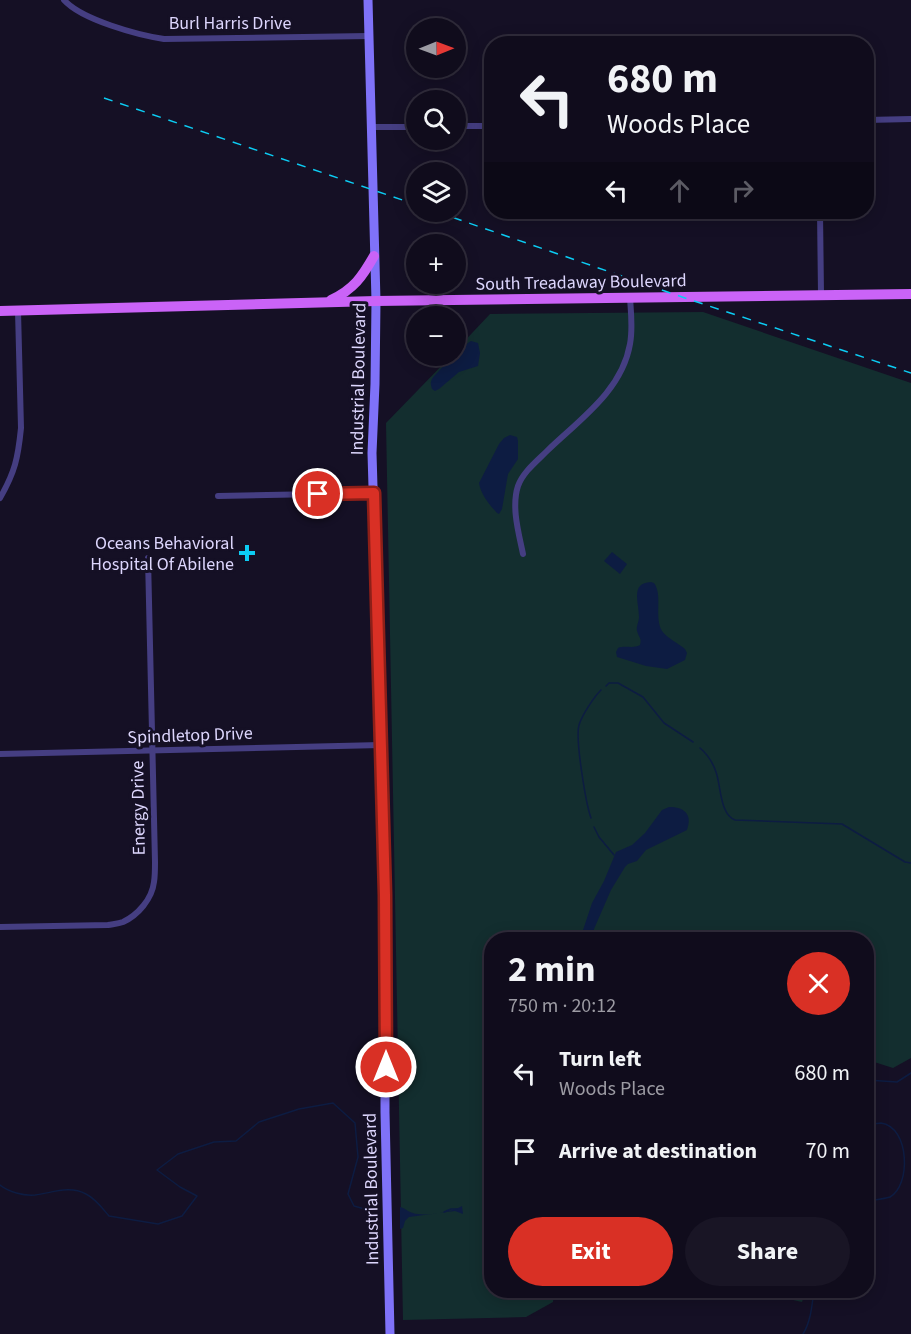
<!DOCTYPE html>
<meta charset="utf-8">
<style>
body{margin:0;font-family:"Source Sans 3",sans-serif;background:#191525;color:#f1f3f6;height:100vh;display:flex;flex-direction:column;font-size:22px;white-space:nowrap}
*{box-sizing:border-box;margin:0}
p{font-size:20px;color:#9c9ba3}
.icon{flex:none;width:33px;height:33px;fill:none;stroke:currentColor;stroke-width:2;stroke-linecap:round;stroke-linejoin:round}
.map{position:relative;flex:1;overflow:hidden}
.panel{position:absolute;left:484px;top:932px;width:390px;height:366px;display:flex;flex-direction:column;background:#100c1c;border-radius:24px;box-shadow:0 3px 15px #0003,0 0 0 2px #302c3b}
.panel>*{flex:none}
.hud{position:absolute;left:484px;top:36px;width:390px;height:183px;border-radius:24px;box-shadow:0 3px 15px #0003,0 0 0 2px #302c3b;background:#100c1c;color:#f1f3f6;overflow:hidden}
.needle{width:39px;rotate:89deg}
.buttons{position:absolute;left:406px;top:18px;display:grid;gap:12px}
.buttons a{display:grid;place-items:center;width:60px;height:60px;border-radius:50%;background:#100c1c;box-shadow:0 3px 15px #0003,0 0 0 2px #302c3b;font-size:30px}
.pin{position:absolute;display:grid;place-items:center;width:51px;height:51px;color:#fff;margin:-26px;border:3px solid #fff;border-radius:50%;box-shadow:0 2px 6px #0007}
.me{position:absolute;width:66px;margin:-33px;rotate:0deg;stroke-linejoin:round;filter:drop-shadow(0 0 4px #0008)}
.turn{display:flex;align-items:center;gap:21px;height:126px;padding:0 24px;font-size:27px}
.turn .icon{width:78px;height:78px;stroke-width:2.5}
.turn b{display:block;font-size:42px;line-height:51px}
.lanes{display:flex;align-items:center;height:57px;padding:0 24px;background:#0003;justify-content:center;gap:30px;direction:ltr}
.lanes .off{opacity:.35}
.round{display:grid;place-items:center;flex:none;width:63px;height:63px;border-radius:32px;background:#191525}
.head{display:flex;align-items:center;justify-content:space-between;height:102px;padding:0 24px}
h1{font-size:36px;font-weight:700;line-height:45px}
.action{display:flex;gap:12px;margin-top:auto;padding:12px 24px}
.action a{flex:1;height:69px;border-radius:36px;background:#d93025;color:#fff;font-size:24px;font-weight:700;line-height:69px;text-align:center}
.action a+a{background:#191525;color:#f1f3f6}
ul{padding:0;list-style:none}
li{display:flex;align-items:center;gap:18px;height:78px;padding:0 24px}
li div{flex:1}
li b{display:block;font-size:22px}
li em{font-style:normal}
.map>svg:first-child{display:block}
</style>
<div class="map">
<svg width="911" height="1334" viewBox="0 0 911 1334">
<rect width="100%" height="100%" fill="#151025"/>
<g fill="#132e2f">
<path d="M703,312L911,383V1058L893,1068L871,1061L867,1063V939H492V1290H554L553,1302L526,1317L403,1320L386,423L451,356H456V350L490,314Z"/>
<path d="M701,1290H806L802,1302L758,1292L709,1300Z"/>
</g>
<g fill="#0d1c42">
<path d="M471,341L478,343L480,353L478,366L459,372L439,389L435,391L432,389C431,385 430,383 432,379C434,375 466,343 471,341Z"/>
<path d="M510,435L517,437L518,441V459L508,474L502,509L499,514L497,513C489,504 481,495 479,483L499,444L504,438Z"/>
<path d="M612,552L627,564L620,574L604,561Z"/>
<path d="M651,582L654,583C663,595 654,617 662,631C667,638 678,643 685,649L687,653L685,660L667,669L646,666L617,657L616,652L618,648C625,645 633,649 640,645C642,638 639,638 637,631C636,626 639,622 639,617C639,602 630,583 651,582Z"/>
<path d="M669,807C684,807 693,814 687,830L646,850L637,861L628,864L625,867L611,890L594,929L593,934L590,939H580L592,903L604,881L616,852L632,845L645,833L662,810Z"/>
<path d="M462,1206L463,1214L455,1211L409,1217L405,1221L403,1228L400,1229V1207C405,1208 408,1212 413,1213C424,1217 452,1212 462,1206Z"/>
</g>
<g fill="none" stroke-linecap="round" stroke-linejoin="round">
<g stroke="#0d1c42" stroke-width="1.5">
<path d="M606,686L609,683H618L643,697L664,723L693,742"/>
<path d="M700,748C707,754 713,763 716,772C721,786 720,815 735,820L842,824L905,862L911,863"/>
<path d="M591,818C586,804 575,739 579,725C582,715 594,697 601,690"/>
<path d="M594,827L599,837L614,855"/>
<path d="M867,1080L897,1082L911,1073"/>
<path d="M867,1126C871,1125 877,1123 881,1123C910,1127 911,1186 890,1197C884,1199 874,1200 867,1201"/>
<path d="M0,1185C9,1192 23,1196 35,1195C52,1193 69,1185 86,1194C96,1199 102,1208 109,1216L158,1224L182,1216L197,1196L180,1187L157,1170L178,1154L214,1142L236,1141L259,1122L299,1109L333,1103L355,1123L358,1157L348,1194L354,1206L379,1213"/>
<path d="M484,1203L492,1197"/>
<path d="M444,1212L451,1209H457"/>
<path d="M803,1334C811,1321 812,1305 814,1290"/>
</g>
<g stroke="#453e82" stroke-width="6">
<path d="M64,0C82,20 138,35 164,39L369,36"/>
<path d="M867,120L911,119"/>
<path d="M456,126H492"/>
<path d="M371,127H417"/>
<path d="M820,212L821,294"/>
<path d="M218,496L373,493"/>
<path d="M0,498C15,472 18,458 21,428L18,311"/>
<path d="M523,554C519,534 511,507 518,486C523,472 537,461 547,451C579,420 622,391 630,344C633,328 631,313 630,298"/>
<path d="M0,754L381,745"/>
<path d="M0,927L108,925C113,924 118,924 123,922C138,915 152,899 154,882C155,876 155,869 155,862L148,558"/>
</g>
<path stroke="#7f72f8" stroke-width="9" d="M368,0L376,301L375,384L372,453L385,895V1112L390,1334"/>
<g stroke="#ca63f7" stroke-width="10">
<path d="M331,300C354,289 362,277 374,256"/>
<path d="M0,311L376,301L911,294"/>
</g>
<g stroke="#0cccf3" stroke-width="1.5" stroke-dasharray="9 8" stroke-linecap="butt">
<path d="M104,98L417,205"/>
<path d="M437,212L685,298L911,373"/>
</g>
</g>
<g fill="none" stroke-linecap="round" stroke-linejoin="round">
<defs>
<path id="route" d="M318,494L374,493L385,895L386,1067"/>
</defs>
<use href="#route" stroke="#8d1f18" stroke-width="15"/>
<use href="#route" stroke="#d93025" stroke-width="10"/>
</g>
<path fill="#0cccf3" stroke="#151025" stroke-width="2" d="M244 544h6v6h6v6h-6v6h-6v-6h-6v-6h6z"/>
<g text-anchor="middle" stroke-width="6" stroke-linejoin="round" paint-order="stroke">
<g font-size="18" fill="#ddd6fd" stroke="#151025">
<text x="230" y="29">Burl Harris Drive</text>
<text transform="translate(581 282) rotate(-1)" y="6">South Treadaway Boulevard</text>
<text transform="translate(358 379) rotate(-89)" y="6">Industrial Boulevard</text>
<text transform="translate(190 735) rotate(-2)" y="6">Spindletop Drive</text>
<text transform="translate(138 808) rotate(-91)" y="6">Energy Drive</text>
<text transform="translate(371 1189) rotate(-91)" y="6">Industrial Boulevard</text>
</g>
<g font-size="18" fill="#ddd6fd" stroke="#151025" text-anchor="end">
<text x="234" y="549">Oceans Behavioral<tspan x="234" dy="21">Hospital Of Abilene</tspan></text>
</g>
</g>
</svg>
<div class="buttons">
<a><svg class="needle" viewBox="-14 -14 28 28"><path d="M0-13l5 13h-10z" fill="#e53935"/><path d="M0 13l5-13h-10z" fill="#9c9ba3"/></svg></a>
<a><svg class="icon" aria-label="search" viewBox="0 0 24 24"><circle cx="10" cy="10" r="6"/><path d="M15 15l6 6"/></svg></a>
<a><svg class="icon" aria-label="layers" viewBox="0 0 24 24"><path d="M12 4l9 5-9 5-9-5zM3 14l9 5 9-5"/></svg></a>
<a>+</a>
<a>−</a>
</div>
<div class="pin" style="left:318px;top:494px;background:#d93025"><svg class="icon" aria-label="arrive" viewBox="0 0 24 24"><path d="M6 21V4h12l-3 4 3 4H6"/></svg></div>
<svg class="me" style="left:386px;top:1067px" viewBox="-20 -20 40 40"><circle r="17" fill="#d93025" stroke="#fff" stroke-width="3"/><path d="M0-11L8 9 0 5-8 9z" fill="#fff"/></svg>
<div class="hud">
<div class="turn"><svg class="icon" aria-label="left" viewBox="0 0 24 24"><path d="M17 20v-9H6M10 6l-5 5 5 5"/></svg><div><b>680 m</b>Woods Place</div></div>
<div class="lanes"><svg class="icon" aria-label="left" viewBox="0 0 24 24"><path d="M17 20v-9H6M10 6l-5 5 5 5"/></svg><svg class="icon off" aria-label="ahead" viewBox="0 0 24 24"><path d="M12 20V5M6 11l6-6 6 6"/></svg><svg class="icon off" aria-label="right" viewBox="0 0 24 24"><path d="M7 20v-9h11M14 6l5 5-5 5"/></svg></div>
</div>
<section class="panel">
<div class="head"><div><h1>2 min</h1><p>750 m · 20:12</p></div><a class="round" style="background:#d93025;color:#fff"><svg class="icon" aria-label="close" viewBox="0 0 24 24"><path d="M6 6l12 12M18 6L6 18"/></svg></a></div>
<ul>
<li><svg class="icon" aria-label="left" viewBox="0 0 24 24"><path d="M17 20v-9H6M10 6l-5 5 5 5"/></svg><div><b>Turn left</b><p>Woods Place</p></div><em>680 m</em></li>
<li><svg class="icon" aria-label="arrive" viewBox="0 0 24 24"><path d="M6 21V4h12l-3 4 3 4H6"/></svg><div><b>Arrive at destination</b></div><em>70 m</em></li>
</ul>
<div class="action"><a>Exit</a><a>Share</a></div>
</section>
</div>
